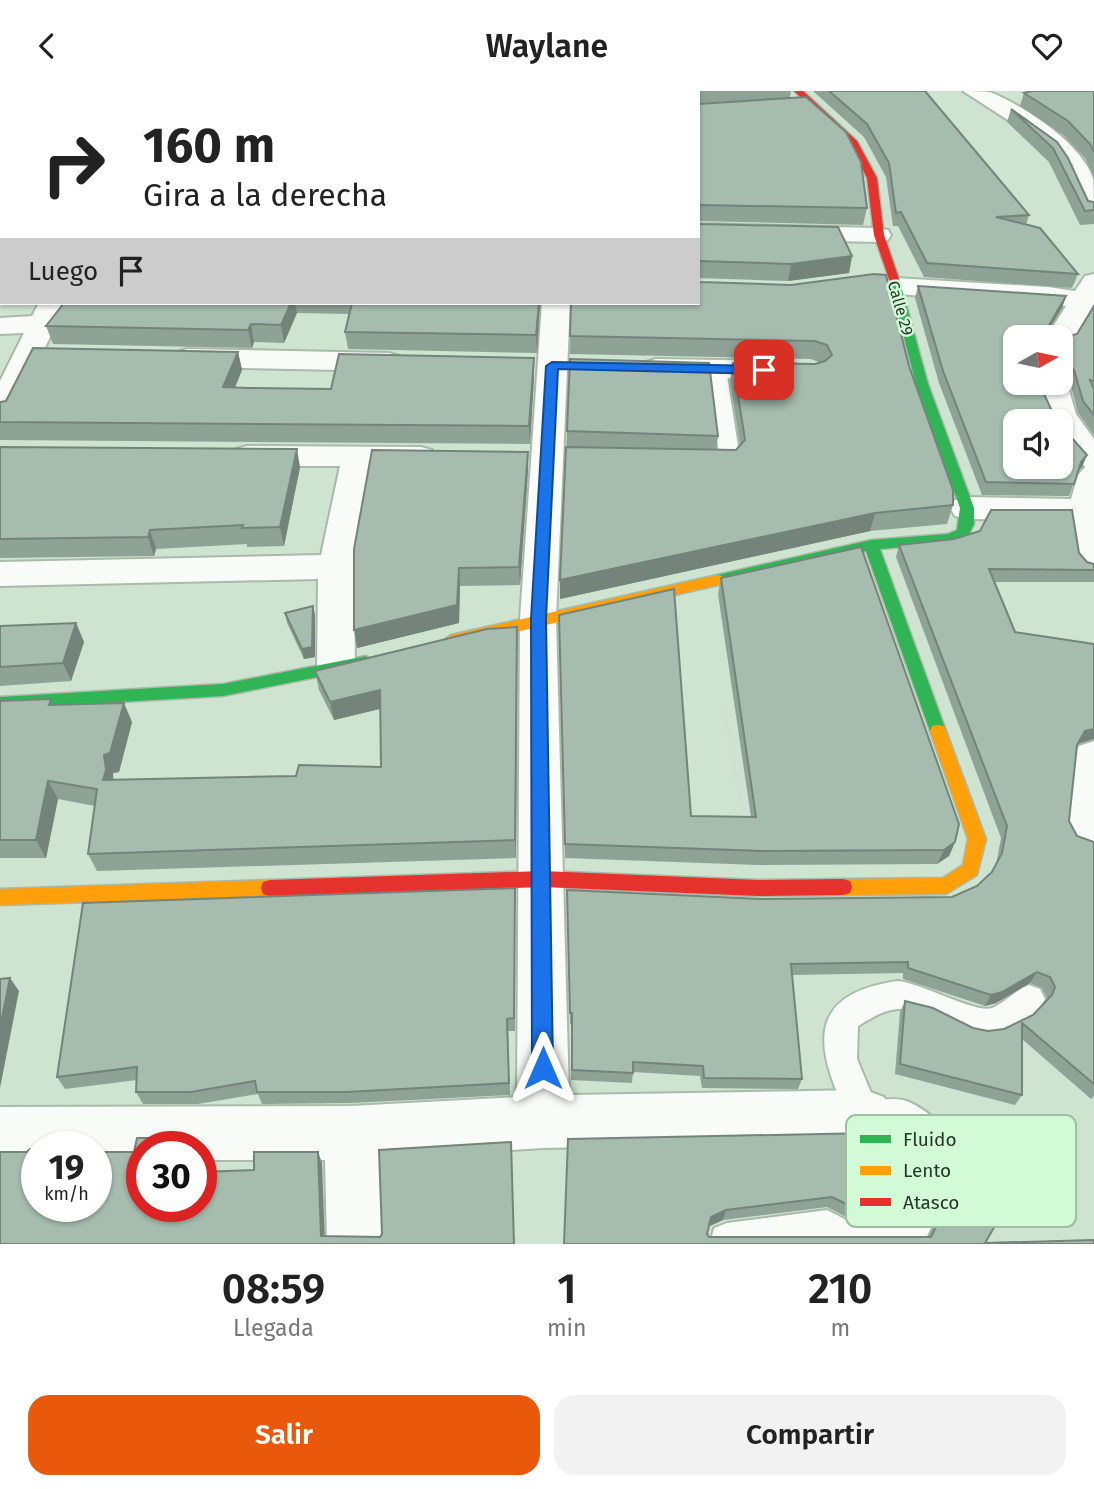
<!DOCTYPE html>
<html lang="es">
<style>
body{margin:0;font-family:"Fira Sans",sans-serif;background:#f2f2f2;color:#222;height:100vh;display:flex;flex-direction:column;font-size:26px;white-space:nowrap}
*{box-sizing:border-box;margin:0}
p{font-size:23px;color:#767676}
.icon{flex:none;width:38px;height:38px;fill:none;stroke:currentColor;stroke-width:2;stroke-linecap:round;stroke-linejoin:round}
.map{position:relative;height:1153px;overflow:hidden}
.sheet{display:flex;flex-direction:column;background:#fff;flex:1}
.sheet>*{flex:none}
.hud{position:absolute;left:0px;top:0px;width:700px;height:214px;box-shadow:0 2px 5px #0004;background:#fff;color:#222;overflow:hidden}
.needle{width:46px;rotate:81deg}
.buttons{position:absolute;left:1003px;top:234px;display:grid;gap:14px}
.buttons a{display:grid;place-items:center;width:70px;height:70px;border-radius:14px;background:#fff;box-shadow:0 2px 5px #0004;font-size:35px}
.speed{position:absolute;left:21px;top:1040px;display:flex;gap:14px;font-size:35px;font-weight:700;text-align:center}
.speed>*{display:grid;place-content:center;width:91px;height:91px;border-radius:50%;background:#fff;box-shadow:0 2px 5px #0004;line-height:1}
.speed small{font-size:18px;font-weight:400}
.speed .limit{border:10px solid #d22;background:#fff;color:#111}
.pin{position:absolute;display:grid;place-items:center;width:60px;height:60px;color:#fff;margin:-30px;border-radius:14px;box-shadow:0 4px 10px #0006}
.me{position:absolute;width:77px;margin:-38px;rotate:0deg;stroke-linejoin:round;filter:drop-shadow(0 0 5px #0008)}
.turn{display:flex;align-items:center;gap:24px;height:147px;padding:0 28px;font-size:32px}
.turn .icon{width:91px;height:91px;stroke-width:2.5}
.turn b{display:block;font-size:49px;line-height:60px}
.then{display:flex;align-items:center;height:66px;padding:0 28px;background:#0003;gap:14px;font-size:26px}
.eta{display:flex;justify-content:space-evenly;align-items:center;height:119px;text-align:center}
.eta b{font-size:42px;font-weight:600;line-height:49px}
.button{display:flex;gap:14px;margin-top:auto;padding:14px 28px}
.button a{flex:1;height:80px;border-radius:21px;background:#ea580c;color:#fff;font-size:28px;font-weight:600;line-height:80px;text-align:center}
.button a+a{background:#f2f2f2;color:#222}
header{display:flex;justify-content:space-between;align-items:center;height:91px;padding:0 28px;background:#fff;font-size:32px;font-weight:600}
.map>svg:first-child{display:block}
</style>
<header><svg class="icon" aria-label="back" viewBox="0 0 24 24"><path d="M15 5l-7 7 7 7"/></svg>Waylane<svg class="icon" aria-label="heart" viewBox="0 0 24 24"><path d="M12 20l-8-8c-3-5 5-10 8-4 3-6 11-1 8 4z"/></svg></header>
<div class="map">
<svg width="1094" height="1153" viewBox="0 0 1094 1153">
<rect width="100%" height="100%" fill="#cee4d0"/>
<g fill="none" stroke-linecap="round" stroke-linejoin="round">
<defs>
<g id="lane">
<path d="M717,272L726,278L740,368L737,372L707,378L700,376L697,372L700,368L719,364L708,278Z"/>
<path d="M898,890C921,892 977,923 992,917C1006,911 1015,899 1029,894L1040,898L1045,908C1039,922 1027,930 1015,938C962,968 944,917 898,918C883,919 870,928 858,935L857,968L874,1009C883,1009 894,1007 903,1009C921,1013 961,1047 968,1063L923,1153H710L714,1137L727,1132L827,1119L856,1134L898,1127L930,1068L897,1043L865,1042L853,1037C820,968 795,904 898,890Z"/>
</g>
<g id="street">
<path d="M556,0H576L555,2Z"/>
<path d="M963,0C971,0 982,0 990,1C1024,15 1080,51 1093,87C1094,98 1094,114 1094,125L1085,123L1082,118L1066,80L1054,63L1031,44Z"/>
<path d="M698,133L879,137L888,139L891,144L888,149L879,151L698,147Z"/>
<rect x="0" y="148" width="2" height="16"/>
<path d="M1094,183V215L1070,253L1060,255V247H1046L1066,215L896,203L887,201L883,195L887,189L896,187L1048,196L1075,200L1085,185Z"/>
<path d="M39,212H66L15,321L11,327L0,330V290L24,242L0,243V227L32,225Z"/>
<path d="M542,212H570L556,528L569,1004L865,999L884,1006L891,1025L884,1044L865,1051L543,1057L379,1067L383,1153H327L325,1069H201V1055H142V1069H96V1055H37V1069L0,1070V1016L351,1015L517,1006L520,528Z"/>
<path d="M187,258L389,262L399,265L403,271L399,277L389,280L187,276L177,273L173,267L177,261Z"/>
<path d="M656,268L785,270L795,273L800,279L795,285L785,288L656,286L646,283L641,277L646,271Z"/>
<path d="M1060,285L1067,292L1076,323L1094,348V485L1082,481L1076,473L1069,429L967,428L955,425L950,417L955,409L967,406L1071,408L1078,384L1085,376L1060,347V331H1050L1041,313L1037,292H1060Z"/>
<path d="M247,355L421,356L432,359L437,366L432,373L421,376L372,375L354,476L355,579L350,589L336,593L322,589L317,579L318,488L0,495V471L321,464L340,375H247L236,372L231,365L236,358Z"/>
<path d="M1094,650V758L1087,760L1072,755L1065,742L1073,666L1079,655Z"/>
</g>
<g id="fast">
<path d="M895,188L900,191L928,293L974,417V433L968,445L950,452L880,458L946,640L944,645H932L930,640L866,460L717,494L710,489L717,484L871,449L948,443L957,439L960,417L916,293L890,191Z"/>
<path d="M366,565L374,571L372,575L223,605L0,618V606L223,593Z"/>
</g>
<g id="slow">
<path d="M717,484L722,485L724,489L722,493L451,556L443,550L451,544Z"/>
<path d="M938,634L944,635L946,640L986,748L977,784L946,803L843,804L836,802L834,796L836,790L843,788L943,787L963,774L968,748L930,640L932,635Z"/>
<path d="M270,789L277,791L279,797L277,803L270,805L0,814V798Z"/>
</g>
<g id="jam">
<path d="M794,0H803L857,50L877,87L884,144L900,191L899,193L890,191L874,144L867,87L850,53Z"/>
<path d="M542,780L758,789L843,788L850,790L852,796L850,802L843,804L758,805L542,796L270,805L263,803L261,797L263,791L270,789Z"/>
</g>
</defs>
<use href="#lane" stroke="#a9baab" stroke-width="4"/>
<use href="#street" stroke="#a9baab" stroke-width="4"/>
<use href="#fast" stroke="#a9baab" stroke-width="3"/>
<use href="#slow" stroke="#a9baab" stroke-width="3"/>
<use href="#jam" stroke="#a9baab" stroke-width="3"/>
<path stroke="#d4dbd4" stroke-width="4.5" stroke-dasharray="3.5 3.5" stroke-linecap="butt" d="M723,614L745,731"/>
<use href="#lane" fill="#f8fbf8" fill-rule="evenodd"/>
<use href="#street" fill="#f8fbf8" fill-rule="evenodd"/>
<use href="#fast" fill="#30b455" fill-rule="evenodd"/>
<use href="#slow" fill="#ff9f0a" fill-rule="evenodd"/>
<use href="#jam" fill="#e5322d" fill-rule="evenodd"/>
</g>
<g fill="#8ea296">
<path d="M694,0H791L790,7L698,12V2H695Z"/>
<path d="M813,0H925L1029,124L1026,134L1078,183L1072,197L924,186L898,135H893L886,86L864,46Z"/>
<path d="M1094,0V86L1085,67L1063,44L1020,15L1024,2Z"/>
<path d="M698,13L867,117L863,134L698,130Z"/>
<path d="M1011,18L1057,51L1088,110L1094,111V133L1080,134L1049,71L1007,31Z"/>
<path d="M698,131L700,133L852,165L849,182L788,190L698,187Z"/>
<path d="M700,191L909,275L953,414L947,433L870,440L560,508L567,340L718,345L716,359H736L740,354L730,290L733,272L815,273L821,272L811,268L570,263L571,212Z"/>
<path d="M918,195L1066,205L1062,217L1050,236L1065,246L1077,243L1094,215V344L1078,322L1070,291L1062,283H1060V247H1015L1052,320L1063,337L1087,364L1082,376L1078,380L1069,405L982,404L939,292L915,207Z"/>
<path d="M64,212H540L537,262L348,258L345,241L350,223L297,222L284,252L254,251L252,257L53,253L46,235Z"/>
<path d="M238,261L242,279L235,297L331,298L534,267V286L530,353L0,349V311Z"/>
<path d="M0,356L300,376L284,455L247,456V453L156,458L154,465L0,467Z"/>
<path d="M528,379L520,494L460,495L459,532L357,557Z"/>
<path d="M899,454L1079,462L1087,471L1094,473V491H994L1015,541L1078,653L1077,655L1069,730L1077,745L1094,751V1005L1091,1008L1022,948V1004L1015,1014L895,983L900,921L905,910L973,937L988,940L1004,938L1033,924L1046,909L1047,907L1042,897L1030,892L996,912L985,915L903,888V882L792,884L802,988L798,998L702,997L700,985L633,981L632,992L571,989L572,933H570L567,799L761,808L952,806L977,795L992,782L996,774L1001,747L896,466Z"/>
<path d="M721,487L955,751L949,765L937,773L758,774L565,767L559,524L691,725L751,726L718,503Z"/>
<path d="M313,515L315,525V566L304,568L287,532L285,522Z"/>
<path d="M76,532L84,551L71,590L0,595V535Z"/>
<path d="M517,536L516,767L97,780L88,763L95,715L58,708L46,767H0V610L55,614L132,631L119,681L113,682V689L296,685L381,676L380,618L334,629L319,599L315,580Z"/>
<path d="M515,797V940H508L510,1004L351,1012L262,1013L258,1003L198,1013H143L136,1001L137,989L65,998L57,986Z"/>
<path d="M568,1048L903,1114L896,1125L856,1131L827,1116L723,1129L708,1136L707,1143L709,1146H928L966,1073L974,1062L985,1152L1094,1153H564Z"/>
</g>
<g fill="#74847a">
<path d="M2,135V150L0,145V138Z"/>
<path d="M852,165L849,182L788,190L791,173Z"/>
<path d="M1066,205L1062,217L1044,247L1048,236Z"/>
<path d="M291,212H295L297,222L284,252L281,234Z"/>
<path d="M539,212H540L537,262L536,244Z"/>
<path d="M251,233L254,251L252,257L248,239Z"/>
<path d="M238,261L242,279L227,315L223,296Z"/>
<path d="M534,267V286L530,353L529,335Z"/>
<path d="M297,358L300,376L284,455L280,436Z"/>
<path d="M528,361V379L520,494L519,476Z"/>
<path d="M1087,364L1082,376L1075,383L1081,371Z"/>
<path d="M875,422L870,440L560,508V489Z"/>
<path d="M150,439L156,458L154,465L148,446Z"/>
<path d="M459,477L460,495L459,532L357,557L354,539Z"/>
<path d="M313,515L315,525V566L304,568L302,558Z"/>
<path d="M76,532L84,551L71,590L63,572Z"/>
<path d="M517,536V555L516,767L515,749Z"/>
<path d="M380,599L383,617L334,629L330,611Z"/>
<path d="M124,612L132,631L119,681L113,682L114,697L103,689L104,664Z"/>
<path d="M1094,638V648L1078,653L1070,666L1085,640Z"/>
<path d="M48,690L58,708L46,767L36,749Z"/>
<path d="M955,751L949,765L937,773L944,759Z"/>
<path d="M1037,881L1030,892L996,912L985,915L991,904Z"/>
<path d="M10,887L19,900L0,997V937Z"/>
<path d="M162,1047L168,1055H160Z"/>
<path d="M318,1061L322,1072L325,1153L321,1145Z"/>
<path d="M726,1119L723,1129L707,1136L711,1126Z"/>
</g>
<g fill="#a5bcae" stroke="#74847a" stroke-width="2" fill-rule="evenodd">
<path d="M0,0H522V2H2V135L0,138Z"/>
<path d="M829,0H925L1029,124L996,126L1040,137L1078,183L927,172L901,121L896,122L889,72L867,33Z"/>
<path d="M1032,0H1094V61L1090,53L1068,30L1024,2Z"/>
<path d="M806,6L846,41L861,71L867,117L700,114L698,115V13Z"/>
<path d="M1011,18L1057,51L1068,67L1088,110L1094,111V119L1085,120L1053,57Z"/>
<path d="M698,131L700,133L838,136L852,165L791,173L700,170L698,172Z"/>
<path d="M874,183L886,184L909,275L953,399V414L875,422L560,489L566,356L736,359L745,349L733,272L815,273L825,270L832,264L827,254L815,250L570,245L571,212H698V190L700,191L791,194Z"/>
<path d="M918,195L1066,205L1048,236L1062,238L1065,246L1077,243L1094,215V290L1090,289L1094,298V324L1083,310L1074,279L1066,271H1063L1062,277H1060V247H1015V292H1041L1043,301L1052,320L1062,321L1063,337L1087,364L1081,371L1074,393L986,391L943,280ZM1015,331H1060V376H1015Z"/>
<path d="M64,212H291L281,234L251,233L248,239L46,235Z"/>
<path d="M352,212H539L536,244L345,241Z"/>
<path d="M33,257L238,261L223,296L248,297L331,298L339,263L534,267L529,335L0,331V311L6,310Z"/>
<path d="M570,268L709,272L718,345L567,340Z"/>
<path d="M0,356L297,358L280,436L242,437L243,434L150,439L148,446L0,448Z"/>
<path d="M372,359L528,361L519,476L459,477L457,514L354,539V458Z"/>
<path d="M991,419H1072L1079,462L1087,471L1094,473V479L989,478L1015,541L1094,553V638L1085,640L1077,654L1069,730L1077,745L1094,751V993L1022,932V1004L900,973L905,910L933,917L973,937L988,940L1004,938L1033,924L1052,904L1055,896L1050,886L1037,881L1002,901L991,904L908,877V871L791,873L802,988L704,987L703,975L633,971V982L572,979V922H570L567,799L761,808L952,806L977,795L992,781L1002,762L1007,735L899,454L954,448L980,440Z"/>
<path d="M861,456L959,733L955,751L944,759L762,760L565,753L559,524L674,498L691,725L756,726L721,487Z"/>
<path d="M313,515L312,556L302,558L285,522Z"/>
<path d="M76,532L63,572L0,576V535Z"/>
<path d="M517,536L515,749L88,763L97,698L48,690L36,749H0V610L51,608L49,614L124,612L110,662L104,664L106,679L103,689L296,685L299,674L381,676L380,599L330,611L315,580L487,538Z"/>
<path d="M515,797L514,927L507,928L509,992L347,1001H257L255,990L191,1001H136L137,976L57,986L83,812Z"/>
<path d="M10,887L0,937V888Z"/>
<path d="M891,1035L907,1038L934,1058L903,1114L863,1121L832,1106L726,1119L711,1126L707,1143L709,1146H931L974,1062L1018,1095L985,1152L1094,1149V1153H564L568,1048L871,1042Z"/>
<path d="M137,1047H162L160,1055H142V1115H201V1081L254,1079V1061H318L321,1145L380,1146L382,1143L379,1059L511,1051L514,1153H0V1061H27L30,1058H37V1115H96V1061H134Z"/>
</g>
<path fill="#1a73e8" stroke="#114b97" stroke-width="2" d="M552,271L764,275L770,279L764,283L558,278L546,528L553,977L550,984L543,987L535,984L532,977L531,528L546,275Z"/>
<g text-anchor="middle" stroke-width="5" stroke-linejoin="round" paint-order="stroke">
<g font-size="16" fill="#263628" stroke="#d2fad6">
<text transform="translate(901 217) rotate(74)" y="6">Calle 29</text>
</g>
</g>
<rect x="846" y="1024" width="230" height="112" rx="10" fill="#d2fad6" stroke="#9ebfa2" stroke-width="2"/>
<rect x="860" y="1044" width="31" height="8" fill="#30b455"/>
<rect x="860" y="1075" width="31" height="9" fill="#ff9f0a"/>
<rect x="860" y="1107" width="31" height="8" fill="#e5322d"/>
<g font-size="19" fill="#263628">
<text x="903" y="1055">Fluido</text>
<text x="903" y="1086">Lento</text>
<text x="903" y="1118">Atasco</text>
</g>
</svg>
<div class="buttons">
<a><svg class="needle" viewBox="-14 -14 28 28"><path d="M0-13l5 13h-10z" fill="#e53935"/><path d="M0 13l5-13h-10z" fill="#767676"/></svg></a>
<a><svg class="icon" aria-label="sound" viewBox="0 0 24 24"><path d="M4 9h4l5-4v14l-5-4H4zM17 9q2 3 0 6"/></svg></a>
</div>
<div class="speed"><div>19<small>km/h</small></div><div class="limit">30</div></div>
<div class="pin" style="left:764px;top:279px;background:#d93025"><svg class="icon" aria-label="arrive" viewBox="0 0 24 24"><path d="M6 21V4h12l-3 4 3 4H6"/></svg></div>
<svg class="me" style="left:543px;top:977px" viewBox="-20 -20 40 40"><path d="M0-17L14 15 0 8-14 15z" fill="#1a73e8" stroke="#fff" stroke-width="4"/></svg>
<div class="hud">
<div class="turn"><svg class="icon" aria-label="right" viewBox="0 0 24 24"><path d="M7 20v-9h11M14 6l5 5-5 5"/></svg><div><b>160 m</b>Gira a la derecha</div></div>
<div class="then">Luego<svg class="icon" aria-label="arrive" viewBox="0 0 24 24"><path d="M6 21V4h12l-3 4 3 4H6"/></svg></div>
</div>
</div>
<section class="sheet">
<div class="eta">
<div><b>08:59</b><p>Llegada</p></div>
<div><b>1</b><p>min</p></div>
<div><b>210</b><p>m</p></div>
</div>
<div class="button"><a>Salir</a><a>Compartir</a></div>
</section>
